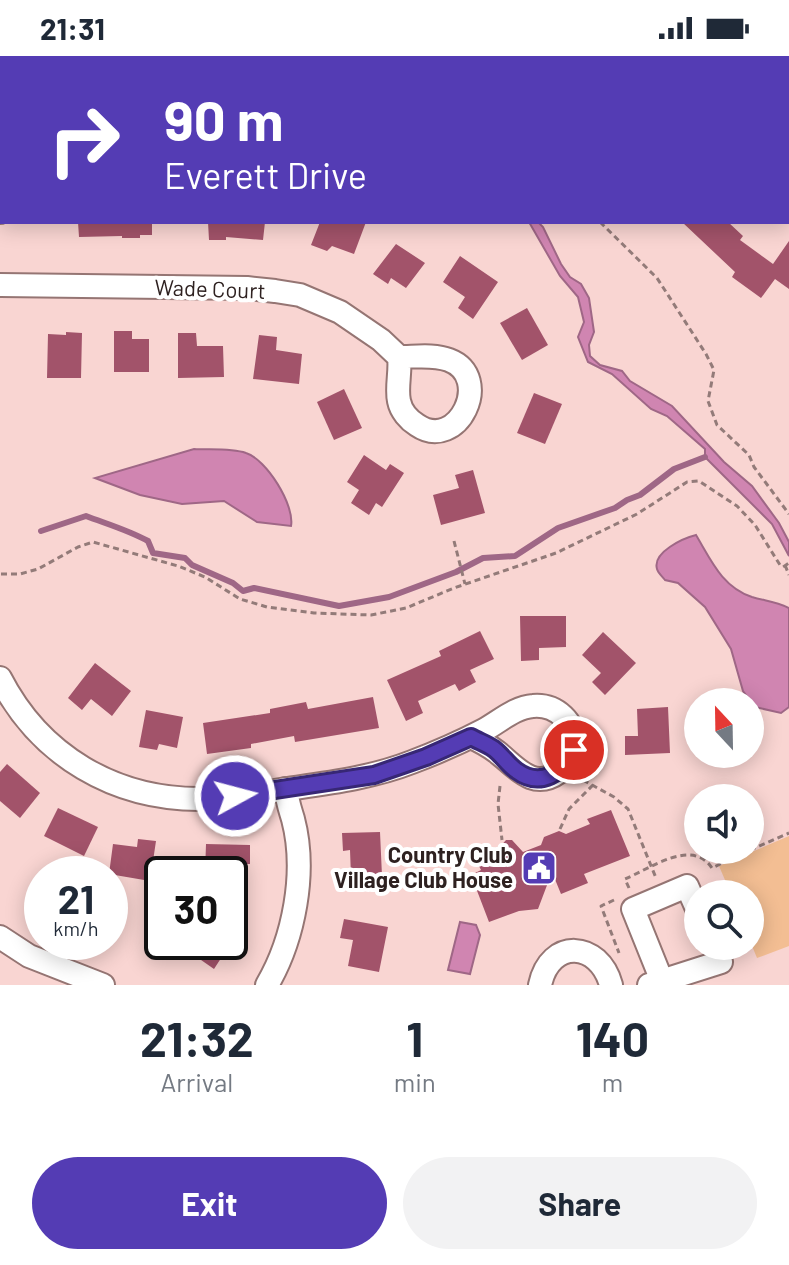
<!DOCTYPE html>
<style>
body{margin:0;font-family:Barlow,sans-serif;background:#f2f2f3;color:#1f2937;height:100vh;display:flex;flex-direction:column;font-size:30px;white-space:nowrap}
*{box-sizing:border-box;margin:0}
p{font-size:26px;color:#747a83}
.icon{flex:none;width:44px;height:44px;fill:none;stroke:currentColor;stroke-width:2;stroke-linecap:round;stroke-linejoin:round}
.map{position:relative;height:929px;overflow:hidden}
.side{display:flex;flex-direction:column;background:#fff;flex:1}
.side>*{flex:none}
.guide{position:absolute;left:0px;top:0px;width:790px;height:168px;box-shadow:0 4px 20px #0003;background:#543cb4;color:#fff;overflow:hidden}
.needle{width:52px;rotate:338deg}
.buttons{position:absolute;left:684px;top:632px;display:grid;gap:16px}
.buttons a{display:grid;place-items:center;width:80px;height:80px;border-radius:50%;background:#fff;box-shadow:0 4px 20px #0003;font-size:40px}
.speed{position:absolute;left:24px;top:800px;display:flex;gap:16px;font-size:40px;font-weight:700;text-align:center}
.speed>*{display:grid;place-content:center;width:104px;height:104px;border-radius:50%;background:#fff;box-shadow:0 4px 20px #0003;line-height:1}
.speed small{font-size:20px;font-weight:400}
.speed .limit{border:4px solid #111;border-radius:12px;background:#fff;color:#111}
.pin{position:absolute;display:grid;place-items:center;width:68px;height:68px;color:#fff;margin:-34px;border:4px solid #fff;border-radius:50%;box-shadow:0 2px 8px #0007}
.me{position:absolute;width:88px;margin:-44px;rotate:83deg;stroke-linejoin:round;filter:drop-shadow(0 0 6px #0008)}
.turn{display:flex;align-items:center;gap:28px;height:168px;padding:0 32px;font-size:36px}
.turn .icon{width:104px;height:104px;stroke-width:2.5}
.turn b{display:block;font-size:56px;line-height:68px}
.eta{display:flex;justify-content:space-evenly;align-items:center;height:136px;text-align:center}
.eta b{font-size:48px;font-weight:700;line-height:56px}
.button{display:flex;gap:16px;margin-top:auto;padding:16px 32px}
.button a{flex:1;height:92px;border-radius:48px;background:#543cb4;color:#fff;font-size:32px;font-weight:700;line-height:92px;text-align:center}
.button a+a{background:#f2f2f3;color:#1f2937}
.status{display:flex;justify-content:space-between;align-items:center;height:56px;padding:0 40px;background:#fff;direction:ltr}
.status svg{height:22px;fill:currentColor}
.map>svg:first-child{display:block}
</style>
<div class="status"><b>21:31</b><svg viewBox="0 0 49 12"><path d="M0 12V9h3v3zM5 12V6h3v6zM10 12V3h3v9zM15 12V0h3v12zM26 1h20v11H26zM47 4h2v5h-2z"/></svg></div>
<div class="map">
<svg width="789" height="929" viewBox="0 0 789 929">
<rect width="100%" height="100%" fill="#f9d5d2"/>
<path fill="#f3be93" d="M789,780V890L757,902L750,885V838H731L719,810Z"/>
<g fill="#d085b1" stroke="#9f6786" stroke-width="2">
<path d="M529,166H538L543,171L561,208L570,221L581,228L589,242L594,276L589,289L590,300L600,309L622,315L630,325L672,350L724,406L752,430L779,467L789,486V500L772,468L705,401V393L667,360L651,353L612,318L588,306L578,281L584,266L578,241L560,220Z"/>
<path d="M194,393C210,394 231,392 246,397C266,403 295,449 291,470L257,466L224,445L182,448L140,439L95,422Z"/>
<path d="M696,479C711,504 722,531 752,541C765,545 775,545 789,552V651L781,657L755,651L743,635L731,593L705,551L678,527L665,524C662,520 658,517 657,513C652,496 684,482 696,479Z"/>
<path d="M460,866L476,869L480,879L470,918L448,914Z"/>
</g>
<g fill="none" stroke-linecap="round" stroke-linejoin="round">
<path stroke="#9f6786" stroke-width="6" d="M41,475L86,460C107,468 128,474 148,485L153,497L185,502L192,509L233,527L243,535L254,532L339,550L389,541L456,516L483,502L515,500L558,472L615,452L627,444L640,439L674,413L705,401"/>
</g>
<g fill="#a2536a">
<path d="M78,166H152V179H140V182H122V180L79,181Z"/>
<path d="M208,166H265L263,184L226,181V184H209Z"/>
<path d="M320,166H366L354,198L332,190L327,195L311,189Z"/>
<path d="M682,166H728L743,180L740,184L773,208L789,185V233L775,223L761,242L732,221L735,216Z"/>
<path d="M396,188L425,207L406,232L391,222L388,228L373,218Z"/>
<path d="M460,200L498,226L473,263L458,252L465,241L443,226Z"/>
<path d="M527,252L548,289L522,304L500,267Z"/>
<path d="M114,275H132V283H149V316H114Z"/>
<path d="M66,276L82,277L81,322H47L48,278L66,279Z"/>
<path d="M178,277H196L197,290H223L224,321L178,322Z"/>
<path d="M259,279L277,281L276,294L302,298L299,328L253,323Z"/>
<path d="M344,333L362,372L334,384L317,346Z"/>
<path d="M534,337L562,348L545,388L517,377Z"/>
<path d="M364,399L386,414L390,408L404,417L382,451L376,447L369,459L351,447L359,434L347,426Z"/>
<path d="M473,414L485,457L441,469L433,439L459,432L455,419Z"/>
<path d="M520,560H566V591L539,592V604L521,605Z"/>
<path d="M480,575L494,603L470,614L476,626L459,635L455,628L418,645L423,657L406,665L387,624L441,600L439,595Z"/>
<path d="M603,576L636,607L605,639L592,626L601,617L582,599Z"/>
<path d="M95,607L131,635L112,660L91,643L82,654L68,642Z"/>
<path d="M373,641L379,672L295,686L294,680L251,688V692L207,698L203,667L270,657V653L306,646L308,653Z"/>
<path d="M668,651L670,697L625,699V680H638L637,653Z"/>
<path d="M146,654L183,661L177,692L159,688L157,694L139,691Z"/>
<path d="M7,708L40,737L20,762L0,745V716Z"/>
<path d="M58,752L98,771L84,800L44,780Z"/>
<path d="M611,754L630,800L584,818L588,827L561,838L552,816L538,853L519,855L489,866L471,819L481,814L475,802L499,792L506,784H512L523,796L541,789L544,781L559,775L566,778L590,768L587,763Z"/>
<path d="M380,776L382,820L351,821L350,794L343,795L342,777Z"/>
<path d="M138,783L156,785L150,825L109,818L113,788L137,791Z"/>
<path d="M206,788L250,789V808H236V818H205Z"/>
<path d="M344,863L388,871L379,916L348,910L353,884L340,882Z"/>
<path d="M198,886H223L219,892L225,896L214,913L191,897Z"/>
</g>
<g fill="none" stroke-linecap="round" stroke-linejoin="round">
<defs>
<g id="minor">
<path d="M627,0L629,2"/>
<path d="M0,38L2,45"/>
<path d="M788,143H789"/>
<path d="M0,156L2,148"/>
<path d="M0,229L247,232L275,235L300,239L340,256L381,284L399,301C401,316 396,331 399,345C401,355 409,364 417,369C458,397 494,321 449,304C434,298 415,301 399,301"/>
<path d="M0,622C40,700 115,744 202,743C230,743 259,737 287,733C329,727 371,722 412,706C436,697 461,686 484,674C499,666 515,651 533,650C556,648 576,666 574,690C573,701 567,710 559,716C533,735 516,711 497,696C489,690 480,685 471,681"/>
<path d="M0,881L29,900L103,929"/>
<path d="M662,925L633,853L687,830L698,855"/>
<path d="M267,929C294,883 307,816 293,763C290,753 287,745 286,733"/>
<path d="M540,929C550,882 599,885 611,929"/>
<path d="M649,929L721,906L714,890"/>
</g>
</defs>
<use href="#minor" stroke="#957573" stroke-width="26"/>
<g stroke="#937b79" stroke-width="3" stroke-dasharray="6 4" stroke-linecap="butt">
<path d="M377,0L378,2"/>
<path d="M255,2V0"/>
<path d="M600,166L657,222L706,298L714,314L708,345L717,369L749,399L754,411L789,458"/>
<path d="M454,485L465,528"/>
<path d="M785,509L789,519"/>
<path d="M1,518H20L38,513L78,491L93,486L178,510L205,521L240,543L267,551L314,557L371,559L406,552L454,532L556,497L637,458L687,426L699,425L737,450L755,469L780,509L783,511L789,507"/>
<path d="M583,724L614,741L628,753L656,822"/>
<path d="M500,730L498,748L502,784"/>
<path d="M560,773L569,753L593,729"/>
<path d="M750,794L789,777"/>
<path d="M629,832L625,823C651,812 692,782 712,812L749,794"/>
<path d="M614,844L601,850L619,897"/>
</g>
<use href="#minor" stroke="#fff" stroke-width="22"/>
</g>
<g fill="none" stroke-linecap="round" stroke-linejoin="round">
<defs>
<path id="route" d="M235,740L374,719L426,701L471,681C478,685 487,688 494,693C502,699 508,709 517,715C540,732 564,717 574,694"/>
</defs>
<use href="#route" stroke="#372775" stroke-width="20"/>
<use href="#route" stroke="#543cb4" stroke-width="14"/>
</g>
<defs>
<symbol id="civic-square" viewBox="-11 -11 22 22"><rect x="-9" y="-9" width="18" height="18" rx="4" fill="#543cb4" stroke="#fff"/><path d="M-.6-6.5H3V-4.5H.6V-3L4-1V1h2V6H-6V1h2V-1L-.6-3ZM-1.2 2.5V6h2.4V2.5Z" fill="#fff"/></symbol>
</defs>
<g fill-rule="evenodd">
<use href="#civic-square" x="519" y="792" width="40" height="40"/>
</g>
<g text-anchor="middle" stroke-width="8" stroke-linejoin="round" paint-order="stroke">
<g font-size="22" fill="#2e2120" stroke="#fff">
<text transform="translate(210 233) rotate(2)" y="8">Wade Court</text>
</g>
<g font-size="22" font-weight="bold" fill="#2e2120" stroke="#fff" text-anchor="end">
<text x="513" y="807">Country Club<tspan x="513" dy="25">Village Club House</tspan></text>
</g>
</g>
</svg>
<div class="buttons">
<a><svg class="needle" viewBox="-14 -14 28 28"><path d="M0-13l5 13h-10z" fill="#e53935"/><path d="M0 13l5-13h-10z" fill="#747a83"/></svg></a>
<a><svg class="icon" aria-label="sound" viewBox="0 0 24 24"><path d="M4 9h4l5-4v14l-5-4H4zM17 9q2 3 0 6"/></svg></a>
<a><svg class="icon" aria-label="search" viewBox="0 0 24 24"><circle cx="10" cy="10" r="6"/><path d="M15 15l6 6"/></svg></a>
</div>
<div class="speed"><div>21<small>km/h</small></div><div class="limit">30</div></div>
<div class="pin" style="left:574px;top:694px;background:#d93025"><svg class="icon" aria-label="arrive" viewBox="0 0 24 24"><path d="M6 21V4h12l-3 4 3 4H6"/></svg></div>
<svg class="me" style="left:235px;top:740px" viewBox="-20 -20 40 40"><circle r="17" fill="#543cb4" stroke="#fff" stroke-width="3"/><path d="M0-11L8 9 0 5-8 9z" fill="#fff"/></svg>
<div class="guide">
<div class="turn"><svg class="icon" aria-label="right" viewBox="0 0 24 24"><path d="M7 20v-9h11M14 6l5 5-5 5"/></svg><div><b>90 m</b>Everett Drive</div></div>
</div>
</div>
<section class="side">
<div class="eta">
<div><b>21:32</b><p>Arrival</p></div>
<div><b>1</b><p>min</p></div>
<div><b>140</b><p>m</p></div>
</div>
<div class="button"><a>Exit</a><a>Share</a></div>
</section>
